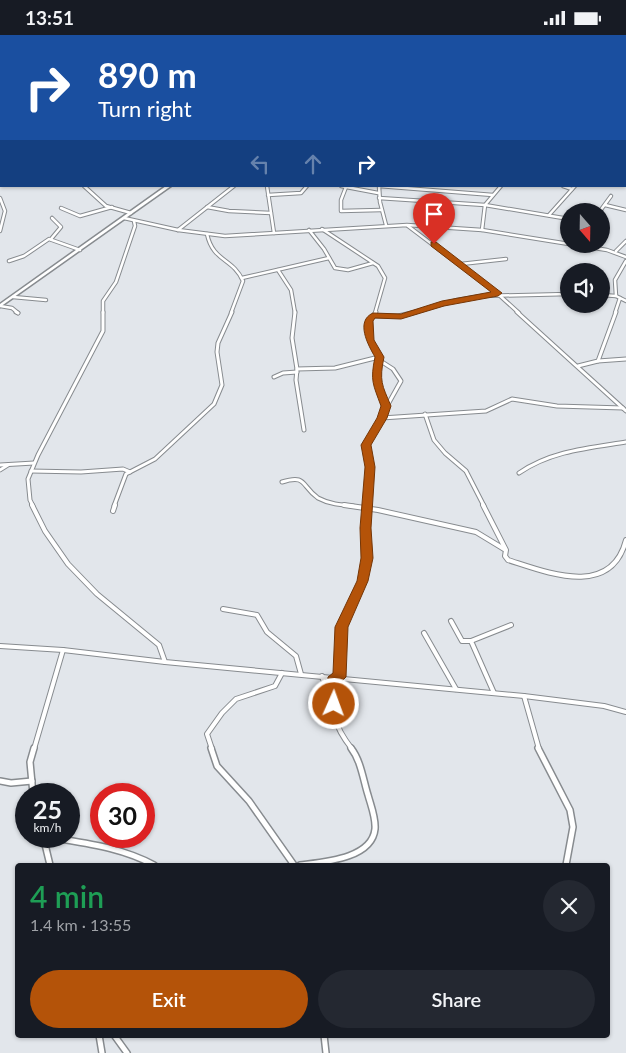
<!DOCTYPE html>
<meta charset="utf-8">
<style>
body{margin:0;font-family:Lato,sans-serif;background:#242831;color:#f1f3f6;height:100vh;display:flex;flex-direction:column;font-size:19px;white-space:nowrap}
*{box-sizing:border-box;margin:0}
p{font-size:16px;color:#9ea1a6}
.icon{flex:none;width:28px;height:28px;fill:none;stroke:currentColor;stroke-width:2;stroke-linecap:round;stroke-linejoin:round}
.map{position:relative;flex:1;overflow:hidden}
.side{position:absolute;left:15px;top:828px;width:595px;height:175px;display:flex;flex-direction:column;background:#171b24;border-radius:5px;box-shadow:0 1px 4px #0004}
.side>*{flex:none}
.hud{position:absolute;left:0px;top:0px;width:626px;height:152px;box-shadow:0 1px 4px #0004;background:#1a4fa0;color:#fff;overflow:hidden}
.needle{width:32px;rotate:160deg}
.fabs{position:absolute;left:560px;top:168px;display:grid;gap:10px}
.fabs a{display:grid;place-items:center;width:50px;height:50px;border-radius:50%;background:#171b24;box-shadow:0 1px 4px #0004;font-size:25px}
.speed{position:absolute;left:15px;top:748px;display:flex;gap:10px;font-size:25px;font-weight:700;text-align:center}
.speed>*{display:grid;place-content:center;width:65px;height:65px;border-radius:50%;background:#171b24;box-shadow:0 1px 4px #0004;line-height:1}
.speed small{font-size:12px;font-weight:400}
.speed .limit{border:8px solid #d22;background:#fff;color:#111}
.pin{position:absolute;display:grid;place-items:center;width:42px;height:42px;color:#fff;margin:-51px -21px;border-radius:50% 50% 50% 0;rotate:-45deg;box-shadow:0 0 5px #0007}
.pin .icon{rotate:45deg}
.me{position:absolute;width:55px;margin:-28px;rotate:2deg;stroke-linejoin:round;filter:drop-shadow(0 0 4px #0008)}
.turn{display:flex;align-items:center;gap:18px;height:105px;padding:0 15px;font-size:22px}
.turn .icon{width:65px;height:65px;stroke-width:2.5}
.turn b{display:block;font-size:35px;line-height:42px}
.lanes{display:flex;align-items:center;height:48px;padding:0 15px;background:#0003;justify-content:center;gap:25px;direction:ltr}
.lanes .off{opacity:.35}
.round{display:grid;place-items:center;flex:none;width:52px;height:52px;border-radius:26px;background:#242831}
.head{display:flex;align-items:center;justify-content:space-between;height:85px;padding:0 15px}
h1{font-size:30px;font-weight:600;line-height:38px;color:#1e9e55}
.cta{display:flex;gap:10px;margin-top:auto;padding:10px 15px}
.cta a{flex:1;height:58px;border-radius:30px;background:#b45309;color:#fff;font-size:20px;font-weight:600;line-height:58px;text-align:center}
.cta a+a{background:#242831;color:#f1f3f6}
.status{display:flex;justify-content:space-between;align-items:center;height:35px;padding:0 25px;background:#171b24;direction:ltr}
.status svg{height:14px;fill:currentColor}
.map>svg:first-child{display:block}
</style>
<div class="status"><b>13:51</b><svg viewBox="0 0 49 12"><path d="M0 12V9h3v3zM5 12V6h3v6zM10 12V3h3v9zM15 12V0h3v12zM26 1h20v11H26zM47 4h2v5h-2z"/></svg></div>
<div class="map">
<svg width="626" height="1018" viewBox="0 0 626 1018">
<rect width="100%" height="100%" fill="#e2e6eb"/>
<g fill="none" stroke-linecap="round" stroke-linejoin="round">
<defs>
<g id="street-far4">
<path d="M319,0L336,1"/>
<path d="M356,0L364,1"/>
<path d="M379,0L383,1"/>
<path d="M391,0L397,1"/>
<path d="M21,1L32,0"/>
<path d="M370,1L372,0"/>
<path d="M0,46L1,49"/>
</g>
<g id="street-far3">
<path d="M84,151L106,171L131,178"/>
<path d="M267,151L274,198"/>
<path d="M341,151L378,158"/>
<path d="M379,151L493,160"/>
<path d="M379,151L380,167L386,190"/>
<path d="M563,151L572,154"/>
<path d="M346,152L341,165V176L381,175"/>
<path d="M268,160L301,158L307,151"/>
<path d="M0,163L5,176L0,196"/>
<path d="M379,163L485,170L569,184"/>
<path d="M605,170L626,175"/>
<path d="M207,172L229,176L271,178"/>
<path d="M61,173L80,181L112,172"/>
<path d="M600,176L611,161"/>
<path d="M549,180L575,151"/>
<path d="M124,183L178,195L225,201L407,190L482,195L569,209"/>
<path d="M408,191L498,259L519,278"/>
<path d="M322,194L378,231L385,243L375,278"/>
<path d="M178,195L234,151"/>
<path d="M309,195L324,214L335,233L348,235L373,228"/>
<path d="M482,195L485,170L501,151"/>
<path d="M207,199C213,227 233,223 243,246L231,278"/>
<path d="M51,204L61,192L52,183"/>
<path d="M569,209L607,215L626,222"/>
<path d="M616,216L626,206"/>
<path d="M9,226L24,221L49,204L80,215"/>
<path d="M461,229L506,224"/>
<path d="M278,235L291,255L295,278"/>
<path d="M242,243L329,223"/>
<path d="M601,260L616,261L626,266"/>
<path d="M616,261L615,245L626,226"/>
<path d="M13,262L46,265"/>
<path d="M0,271L12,273L18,278"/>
<path d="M103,278V266L116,247L135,191L134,186"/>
<path d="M412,278L457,265L481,261L569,259"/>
<path d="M615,278L620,263"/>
</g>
<g id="street-far2">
<path d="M16,277L18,278"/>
<path d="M295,277L292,303L297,334L335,333L379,322"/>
<path d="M517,277L626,376"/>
<path d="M373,281H398L416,277"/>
<path d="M379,325L393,334L401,346L387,371"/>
<path d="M598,326L626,324"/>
<path d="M578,331L598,326L616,277"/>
<path d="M297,334L296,345L304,395"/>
<path d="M274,342L283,338L297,337"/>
<path d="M425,379L434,405L445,418L466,436L484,471"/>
<path d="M382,383L486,376L512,364L557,371L623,373"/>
<path d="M0,430L34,428"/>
<path d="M0,435L8,430"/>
<path d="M31,436L81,437L123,434L130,437"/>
<path d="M519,438C551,416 588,413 626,407"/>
<path d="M282,447C307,439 301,451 318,463C329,469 341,470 353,471"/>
<path d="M33,471L30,465L28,444L38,420L103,296V277"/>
<path d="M114,471L126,439L155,424L214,369L222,350L217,317L218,308L232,277"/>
<path d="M367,471L370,432L366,410L382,383L386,371L376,341L379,322L370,305L369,286L376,277"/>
</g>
<g id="street-far1">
<path d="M32,470L45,496L68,529L97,559L159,610L165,627"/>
<path d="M344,470L378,475L476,497L504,514"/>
<path d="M483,470L506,515L505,521L508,525C546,537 611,564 626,505"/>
<path d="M113,476L115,470"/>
<path d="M223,574L257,580L267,597L296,621L301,639"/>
<path d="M451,586L462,606H471"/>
<path d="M424,598L456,654"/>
<path d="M0,611L63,615L165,627L524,661L604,671L626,677"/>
<path d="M322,641L325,650L334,657"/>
<path d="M335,642C333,675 330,686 352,714"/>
<path d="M340,642L341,592L363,546L367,523V470"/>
<path d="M494,658L471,606L511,590"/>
<path d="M524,661L539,714"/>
<path d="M34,714L63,615"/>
<path d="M212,714L207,699L222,678L236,664L275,651L282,638"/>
</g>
<g id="street">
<path d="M211,713L217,731L249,766L294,830"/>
<path d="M538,713L570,775L573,792L566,830"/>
<path d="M0,746L11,748L32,746"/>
<path d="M33,759L30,727L34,713"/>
<path d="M43,801C81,808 119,811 154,830"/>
<path d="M43,801L50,830"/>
<path d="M300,830C323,827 372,824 375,794C376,783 371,771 368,760C363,744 361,726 351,713"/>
<path d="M99,1000L102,1018"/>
<path d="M114,1000L127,1018"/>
<path d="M324,1000L326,1018"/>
</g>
<g id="primary">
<path d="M386,0H391L389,1H386Z"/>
<path d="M166,151H171L0,272V269Z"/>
</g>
</defs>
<use href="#street-far4" stroke="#878b8f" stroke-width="3"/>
<use href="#street-far3" stroke="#878b8f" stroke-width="4.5"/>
<use href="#street-far2" stroke="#878b8f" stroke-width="5"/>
<use href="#street-far1" stroke="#878b8f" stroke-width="6"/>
<use href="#street" stroke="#878b8f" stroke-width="8"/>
<use href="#primary" stroke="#878b8f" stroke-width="3"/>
<use href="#street-far4" stroke="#fff" stroke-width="2"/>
<use href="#street-far3" stroke="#fff" stroke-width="2.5"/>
<use href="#street-far2" stroke="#fff" stroke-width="3"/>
<use href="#street-far1" stroke="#fff" stroke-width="4"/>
<use href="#street" stroke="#fff" stroke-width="5"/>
<use href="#primary" fill="#fff" fill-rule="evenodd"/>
</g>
<path fill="#b45309" stroke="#753606" d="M431,207H436L502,258L498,261L444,271L401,284L375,283L373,286L374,305L384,322C379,346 382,350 391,371L387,383L371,410L375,432L371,493L373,523L368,546L348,592L346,642L341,647L340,669L338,672H329L327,669L328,642L333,638L335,592L357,546L361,523L360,493L365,432L361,410L377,383L381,371C373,349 370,346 375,322C368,310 355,286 373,278L401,279L442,266L491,257L431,211Z"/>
</svg>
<div class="fabs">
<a><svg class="needle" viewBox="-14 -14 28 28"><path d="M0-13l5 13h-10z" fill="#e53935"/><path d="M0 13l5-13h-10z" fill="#9ea1a6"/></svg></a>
<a><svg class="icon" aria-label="sound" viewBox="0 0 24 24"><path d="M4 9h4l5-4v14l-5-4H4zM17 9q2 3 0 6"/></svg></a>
</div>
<div class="speed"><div>25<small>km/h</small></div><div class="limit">30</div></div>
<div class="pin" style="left:434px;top:209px;background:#d93025"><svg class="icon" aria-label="arrive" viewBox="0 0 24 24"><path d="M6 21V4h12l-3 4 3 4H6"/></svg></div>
<svg class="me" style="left:334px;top:669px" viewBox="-20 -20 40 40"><circle r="17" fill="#b45309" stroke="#fff" stroke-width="3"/><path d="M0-11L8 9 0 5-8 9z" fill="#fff"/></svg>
<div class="hud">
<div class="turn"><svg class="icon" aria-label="right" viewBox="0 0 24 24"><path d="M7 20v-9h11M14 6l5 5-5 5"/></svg><div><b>890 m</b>Turn right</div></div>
<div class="lanes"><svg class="icon off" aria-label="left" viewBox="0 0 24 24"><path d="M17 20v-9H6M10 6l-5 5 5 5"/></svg><svg class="icon off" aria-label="ahead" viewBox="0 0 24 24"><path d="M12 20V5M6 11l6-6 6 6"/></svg><svg class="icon" aria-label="right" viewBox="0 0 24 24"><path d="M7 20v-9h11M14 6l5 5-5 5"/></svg></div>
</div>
<section class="side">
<div class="head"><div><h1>4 min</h1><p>1.4 km · 13:55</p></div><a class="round"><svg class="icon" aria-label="close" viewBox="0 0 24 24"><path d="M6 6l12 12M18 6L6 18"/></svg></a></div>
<div class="cta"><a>Exit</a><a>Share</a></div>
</section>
</div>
